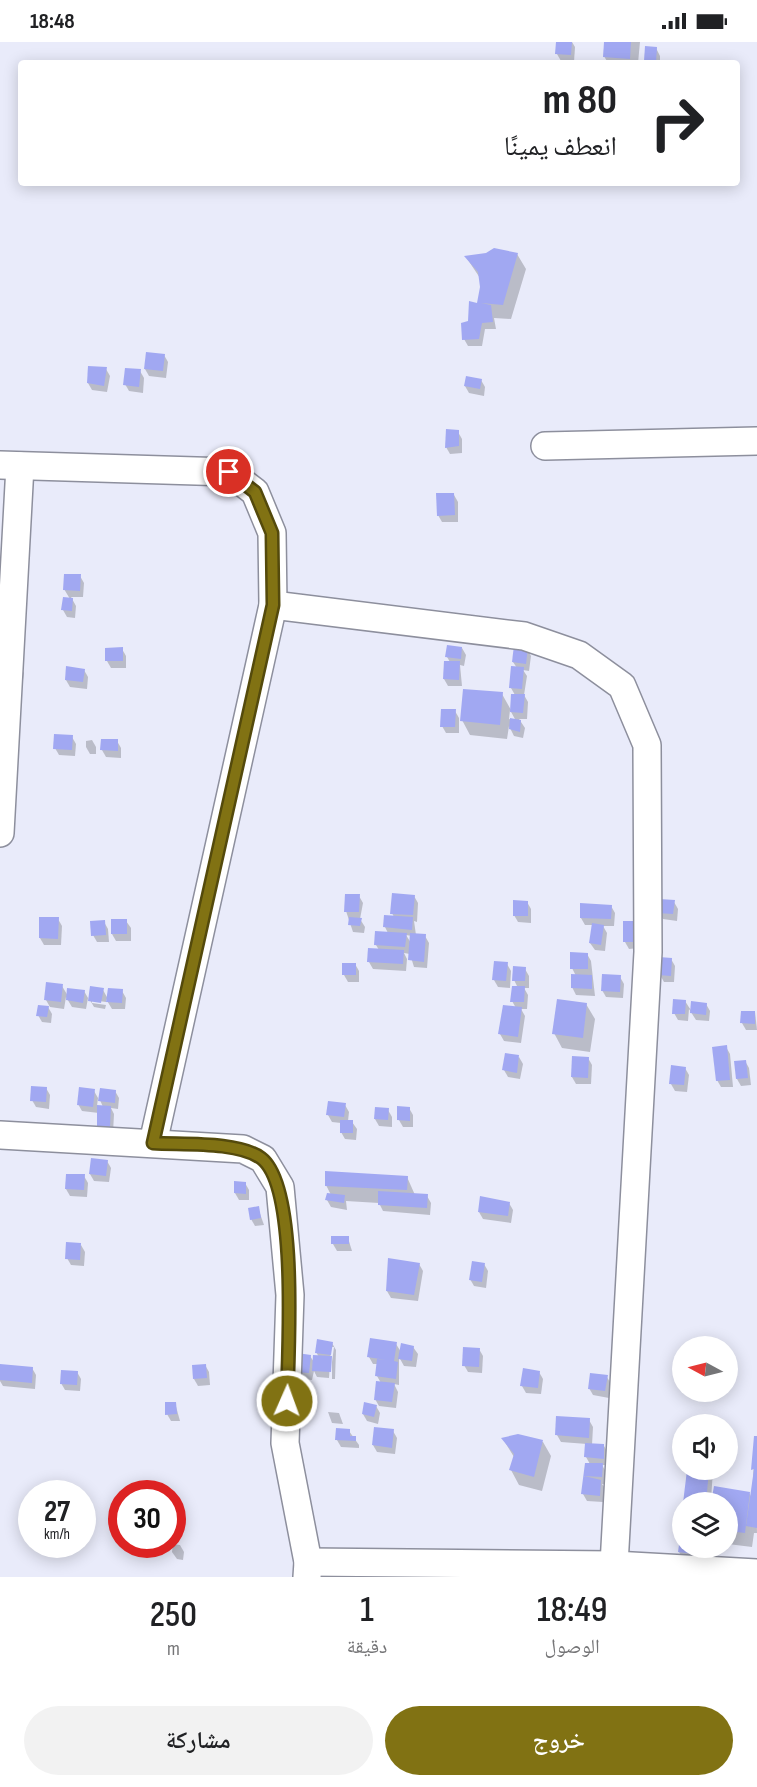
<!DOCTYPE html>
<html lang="ar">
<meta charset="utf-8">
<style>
body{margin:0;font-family:"Sofia Sans Condensed","Noto Naskh Arabic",sans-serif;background:#f2f2f2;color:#202124;direction:rtl;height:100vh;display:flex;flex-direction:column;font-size:22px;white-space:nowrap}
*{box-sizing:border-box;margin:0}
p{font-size:20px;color:#757577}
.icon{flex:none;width:33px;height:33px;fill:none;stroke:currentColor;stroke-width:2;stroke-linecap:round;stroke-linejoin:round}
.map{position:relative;height:1535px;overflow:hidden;direction:ltr}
.side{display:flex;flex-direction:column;background:#fff;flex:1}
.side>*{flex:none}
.banner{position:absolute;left:18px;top:18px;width:722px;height:126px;border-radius:6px;box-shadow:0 3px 15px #0003;direction:rtl;background:#fff;color:#202124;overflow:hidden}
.needle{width:39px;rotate:277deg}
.fabs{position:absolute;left:672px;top:1294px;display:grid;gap:12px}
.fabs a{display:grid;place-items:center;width:66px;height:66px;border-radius:50%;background:#fff;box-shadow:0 3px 15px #0003;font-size:30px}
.speed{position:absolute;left:18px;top:1438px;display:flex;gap:12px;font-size:30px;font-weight:700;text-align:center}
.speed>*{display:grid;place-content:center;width:78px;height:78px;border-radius:50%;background:#fff;box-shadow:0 3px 15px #0003;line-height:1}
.speed small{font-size:15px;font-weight:400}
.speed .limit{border:9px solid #d22;background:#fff;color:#111}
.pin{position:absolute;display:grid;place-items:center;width:51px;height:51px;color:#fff;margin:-26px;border:3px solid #fff;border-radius:50%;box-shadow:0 2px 6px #0007}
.me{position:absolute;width:66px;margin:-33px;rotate:2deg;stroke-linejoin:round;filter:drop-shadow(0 0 4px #0008)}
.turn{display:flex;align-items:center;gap:21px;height:126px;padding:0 24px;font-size:27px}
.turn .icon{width:78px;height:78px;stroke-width:2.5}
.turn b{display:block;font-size:42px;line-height:51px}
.eta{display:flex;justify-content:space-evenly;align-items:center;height:102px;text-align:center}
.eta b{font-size:36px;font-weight:600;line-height:42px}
.button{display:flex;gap:12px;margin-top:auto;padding:12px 24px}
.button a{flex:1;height:69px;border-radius:36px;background:#817213;color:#fff;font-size:24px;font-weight:600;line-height:69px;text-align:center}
.button a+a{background:#f2f2f2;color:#202124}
.status{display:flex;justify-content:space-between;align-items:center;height:42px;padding:0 30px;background:#fff;direction:ltr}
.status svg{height:16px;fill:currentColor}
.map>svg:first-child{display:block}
</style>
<div class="status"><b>18:48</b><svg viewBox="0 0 49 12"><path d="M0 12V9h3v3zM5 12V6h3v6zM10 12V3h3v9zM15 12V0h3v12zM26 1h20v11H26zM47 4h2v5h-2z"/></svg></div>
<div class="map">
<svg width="757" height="1535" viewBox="0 0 757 1535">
<rect width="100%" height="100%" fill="#e9ebfa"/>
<g fill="#0003" fill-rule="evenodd">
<path d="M557,0H572L575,5L574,20L561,19L557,12Z"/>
<path d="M605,0H640L638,21H608L604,14Z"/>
<path d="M656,6L660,14V21H647L645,18Z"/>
<path d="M486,212H517L526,227L511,277L494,276L496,287H485L482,304H468L464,297L469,280L480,263L481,245L480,236L466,215Z"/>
<path d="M164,313L168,320L166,336L149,334L145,327Z"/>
<path d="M106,327L110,334L107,350L92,348L88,341Z"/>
<path d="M140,329L144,336L143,351L129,349L125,342Z"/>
<path d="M481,338L485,345L484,354L469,351L465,344Z"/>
<path d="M458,390L462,397V411L450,412L446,405Z"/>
<path d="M454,453L458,460V480H442L438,473Z"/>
<path d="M80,534L84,541L83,555H71L76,564L75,576L67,575L63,568L70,557L64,547Z"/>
<path d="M462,606L466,613L464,624L460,623L462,644H448L444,637L450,620L447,615Z"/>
<path d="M106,607H122L126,614V626H111L107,619Z"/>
<path d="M527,607L531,614L529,629L523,628L527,634L524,653L528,660L527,677H519L525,686L523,696L514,694L509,684L507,697L470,693L462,678L502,652L511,668L515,653L511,646L517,626L513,620ZM510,668L516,679L509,677Z"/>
<path d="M5,622L20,624L24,631L22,645L5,643V646L22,648L21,652L6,650L2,643Z"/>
<path d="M84,628L88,635L87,647L70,645L66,638Z"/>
<path d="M455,669L459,676V691H446L442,684Z"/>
<path d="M72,695L76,702L75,714L59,713L55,706Z"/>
<path d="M92,698L96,705V712H90L86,705V699Z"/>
<path d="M117,699L121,706V716L106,715L102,708Z"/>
<path d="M359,854L363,861L360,877L365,885L364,891L353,890L346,869Z"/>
<path d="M414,854L418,861L417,880L414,879L416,893L425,894L429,901L427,926L414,925L410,912L404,911L407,917L406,929L373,927L369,920L379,908L376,903L388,891L385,885L394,875L392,871ZM406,893L412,894L411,901Z"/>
<path d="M527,860L531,867V881L518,880L514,873Z"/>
<path d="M674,860L678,867L677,879L663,877L659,870Z"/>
<path d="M611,864L615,871L614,884H603L607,891L605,909L595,908L590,901L593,883H585L581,876Z"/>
<path d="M58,877L62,884L61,903H44L40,896Z"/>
<path d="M126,879L131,886V899H116L112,892Z"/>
<path d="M104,880L108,887L109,900H97L93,893Z"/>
<path d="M624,881L639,906L629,907L625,900Z"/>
<path d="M587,912L591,919L595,954L576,953L572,945L576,934L572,926Z"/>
<path d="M671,917L675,924L674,940H664L660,933Z"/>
<path d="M355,922L359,929V940H348L344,933Z"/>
<path d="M507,922L511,929L510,946L498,945L494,938Z"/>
<path d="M525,927L529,934V946H524L528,953L527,967H521L525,974L521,1001L504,999L500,992L516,966L512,959L518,946L514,938Z"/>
<path d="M620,935L624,942L623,956L606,955L602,948Z"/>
<path d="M62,944L68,954L84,949L88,956L86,967L72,965L66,955L64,967L50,965L46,958Z"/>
<path d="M103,948L108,957L122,949L126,956L125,967H112L106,957V960L92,958V961L106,963L105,967L94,965L90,958Z"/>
<path d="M685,959L692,970L706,962L710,969L709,979L696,978L689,967L688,979L678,978L674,971Z"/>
<path d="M586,962L595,977L590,1010L562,1006L554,991Z"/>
<path d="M48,965L52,972L51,981L42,980L38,973Z"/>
<path d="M755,970L757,988H746L742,981Z"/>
<path d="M726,1005L730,1012L733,1045H721L717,1038Z"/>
<path d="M519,1015L523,1022L520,1037L508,1035L504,1028Z"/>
<path d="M588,1016L592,1023L591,1042H576L572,1035Z"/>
<path d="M745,1019L749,1026L751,1043L741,1044L737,1037Z"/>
<path d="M685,1026L689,1033L687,1050L675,1049L671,1042Z"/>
<path d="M46,1046L50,1053L49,1067L36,1065L32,1058Z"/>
<path d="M94,1049L98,1056L97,1064L103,1065L100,1058L115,1049L119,1056L118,1067L111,1066L114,1072L113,1091H102L98,1084L99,1071L82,1069L78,1062Z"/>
<path d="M345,1063L349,1070L348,1079L352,1080L357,1087L356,1098L345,1097L341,1090V1081L332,1080L328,1073Z"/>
<path d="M409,1066L413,1073V1085H403L399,1078Z"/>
<path d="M388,1068L392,1075V1085L379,1084L375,1077Z"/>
<path d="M107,1119L111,1126L109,1140L94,1139L90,1132Z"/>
<path d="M67,1133L84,1134L88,1141L87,1155L70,1154L66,1147Z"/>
<path d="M407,1135L415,1153L427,1154L431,1161L430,1173L383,1169L379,1161L346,1159L347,1168L331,1165L327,1158L331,1153L326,1143Z"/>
<path d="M245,1141L249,1148V1158H239L235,1151Z"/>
<path d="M509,1161L513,1168L511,1181L483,1177L479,1170Z"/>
<path d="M258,1166L264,1183L255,1184L251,1177Z"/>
<path d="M348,1196L352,1209H337L333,1202Z"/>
<path d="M81,1203L85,1210L84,1224L71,1223L67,1216Z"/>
<path d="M419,1222L423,1229L418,1259L391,1256L387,1249Z"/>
<path d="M484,1222L488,1229L486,1246L474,1244L470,1237Z"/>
<path d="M332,1301L336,1308L335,1337H332V1320L334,1305H331L329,1336L317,1335L314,1329L312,1338L301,1337L297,1330L310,1314L314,1320L319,1315L316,1310Z"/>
<path d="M396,1302L401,1310L413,1305L418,1312L416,1325L404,1324L399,1315V1343L394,1342L398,1350L396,1366L379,1364L375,1357L381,1341L377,1334L378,1322H373L369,1315Z"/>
<path d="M479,1307L483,1314L482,1331L468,1330L464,1323Z"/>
<path d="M205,1323L209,1330L210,1343L198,1344L194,1337Z"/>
<path d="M32,1326L36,1333L35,1347L3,1344L0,1339V1331Z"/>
<path d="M77,1330L81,1337L80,1349L65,1348L61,1341Z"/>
<path d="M539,1330L543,1337L541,1352L526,1351L522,1344Z"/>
<path d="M607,1335L611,1342L609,1356L593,1353L589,1346Z"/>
<path d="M175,1361L180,1379H171L167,1372Z"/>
<path d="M376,1364L380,1371L378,1382L367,1379L363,1372Z"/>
<path d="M328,1370L339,1371L343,1382L332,1381Z"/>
<path d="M589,1378L593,1385L592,1403L604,1404L608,1411L607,1423H602L606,1430L605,1442H602L605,1446L603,1460L587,1459L583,1452L586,1422H590L586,1415L587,1402L561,1400L557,1393Z"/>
<path d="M349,1389L359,1403V1406L341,1405L337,1398Z"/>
<path d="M393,1389L397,1396L395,1412L377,1410L373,1403Z"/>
<path d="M755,1396L757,1491H754L752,1505L728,1502V1461H685L688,1428H713L711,1458L749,1451L752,1456Z"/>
<path d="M503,1397L543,1400L551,1414L542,1449L519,1443L511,1428L514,1415Z"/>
<path d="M682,1489V1506H699L697,1518L683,1517L679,1510Z"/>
<path d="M173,1502L180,1503L184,1510L183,1518L177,1517L172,1510Z"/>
</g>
<g fill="#a1a8f2">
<path d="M556,0H572L571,13L555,12Z"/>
<path d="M604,0H631L630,17L603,15Z"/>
<path d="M645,4L657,5L656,20L644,19Z"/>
<path d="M494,206L518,211L503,263L481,261L491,263L493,280L482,281L479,297L462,298L461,281L468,279L469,259L477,261L480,245L478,230L464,214L486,211Z"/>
<path d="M146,310L165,312L163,329L144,327Z"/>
<path d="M88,324L107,325L104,344L87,341Z"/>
<path d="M125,326L141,327L139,345L123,343Z"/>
<path d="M466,334L482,337L480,347L464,344Z"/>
<path d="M446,387L459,388V404L445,406Z"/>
<path d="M436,451H454L455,473L437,474Z"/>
<path d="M64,532H81L80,549L63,548Z"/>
<path d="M63,555L73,556L72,569L61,568Z"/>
<path d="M447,603L462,605L461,617L445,615Z"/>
<path d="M514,603L528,605L526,622L512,620Z"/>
<path d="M123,605V619H105V606Z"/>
<path d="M444,619H460L459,638L443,637Z"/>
<path d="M66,624L85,627L83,640L65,638Z"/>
<path d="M511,624L524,625L522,647L509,646Z"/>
<path d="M463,647L503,650L500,683L460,679Z"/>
<path d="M511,652H525L523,671L510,670Z"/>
<path d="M441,667H456L455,685H440Z"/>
<path d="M510,676L521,678L520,690L509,687Z"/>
<path d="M54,692L73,693L72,708L53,707Z"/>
<path d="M101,697H118V709L100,708Z"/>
<path d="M392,851L415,853L413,873L390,872Z"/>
<path d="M345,852H360L359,870H344Z"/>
<path d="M659,857L675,858L673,872L657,871Z"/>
<path d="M513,858L528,859V874H513Z"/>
<path d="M580,861L612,863L611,877L580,876Z"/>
<path d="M384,873L413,875L412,888L383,885Z"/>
<path d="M39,875H59L58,897L39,896Z"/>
<path d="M349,875L362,876L360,884L348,883Z"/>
<rect x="111" y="877" width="16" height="15"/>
<path d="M105,878L106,893L91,894L90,879Z"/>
<rect x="623" y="879" width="13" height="21"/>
<path d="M592,881L604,883L601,903L589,901Z"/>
<path d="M375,889L407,891L405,905L374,903Z"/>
<path d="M410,891L426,892L424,920L408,918Z"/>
<path d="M368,906L404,908L403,922L367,920Z"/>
<path d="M570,910L588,911V927H570Z"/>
<path d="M659,915L672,916L671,934L658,933Z"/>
<path d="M494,919L508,920L506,939L492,938Z"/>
<rect x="342" y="921" width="14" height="12"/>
<path d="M513,924L526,925L525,939H512Z"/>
<path d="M571,932L592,933V947L571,946Z"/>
<path d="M602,932L621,933L620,950L601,949Z"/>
<path d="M46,940L63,942L61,960L44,958Z"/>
<path d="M90,944L104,946L101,961L88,959Z"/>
<path d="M512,944H525L524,960H510Z"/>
<path d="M67,946L85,948L83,961L66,958Z"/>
<path d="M108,946L123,947L122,961L106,960Z"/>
<path d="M557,957L587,961L583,996L552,992Z"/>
<path d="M673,957L686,958L685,972H672Z"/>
<path d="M691,959L707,961L706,973L690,971Z"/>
<path d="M38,963L49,964L47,975L36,974Z"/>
<path d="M503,963L522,965L518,995L498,992Z"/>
<path d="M741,969H755V982L740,981Z"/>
<path d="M727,1003L730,1038L716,1039L712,1005Z"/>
<path d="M505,1011L519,1013L517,1031L502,1028Z"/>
<path d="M572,1014L589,1015L588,1036L571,1035Z"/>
<path d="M746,1018L748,1036L736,1037L734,1019Z"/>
<path d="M671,1023L686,1025L684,1043L669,1042Z"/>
<path d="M31,1044L47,1045L46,1060L30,1059Z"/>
<path d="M79,1045L95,1047L93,1065L77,1063Z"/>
<path d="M100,1046L116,1048L115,1061L98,1059Z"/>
<path d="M328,1059L346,1061L344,1075L326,1073Z"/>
<path d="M97,1063L111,1064L110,1085L97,1084Z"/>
<path d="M397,1064L410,1065V1079L397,1078Z"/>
<path d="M375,1065L389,1066L388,1078L374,1077Z"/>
<rect x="340" y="1078" width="13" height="13"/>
<path d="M91,1116L108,1118L106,1134L89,1132Z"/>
<path d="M325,1129L408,1134L407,1148L325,1144Z"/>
<path d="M66,1132H85L84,1148L65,1147Z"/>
<path d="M234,1139L246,1140V1152L234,1151Z"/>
<path d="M378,1149L428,1152L427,1166L378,1163Z"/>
<path d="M327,1151L345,1153L344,1161L325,1158Z"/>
<path d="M480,1154L510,1160L508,1174L478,1170Z"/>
<path d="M259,1164L261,1176L250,1178L248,1166Z"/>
<rect x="331" y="1194" width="18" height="8"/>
<path d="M66,1200L81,1201L80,1218L65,1217Z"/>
<path d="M388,1216L420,1221L414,1253L386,1249Z"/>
<path d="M472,1219L485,1221L482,1240L469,1238Z"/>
<path d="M370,1296L397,1300L394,1319L398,1320L396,1337L375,1334L377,1317L386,1318L367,1315Z"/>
<path d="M317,1297L333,1300L331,1313L315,1311Z"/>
<path d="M401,1301L414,1304L412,1319L398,1317Z"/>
<path d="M463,1305L480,1306L479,1325L462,1324Z"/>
<path d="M297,1311L311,1313L309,1331L295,1330Z"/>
<path d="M313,1313L332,1314L331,1330L312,1329Z"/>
<path d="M0,1322L33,1325L32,1341L0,1338Z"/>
<path d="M206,1322L207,1336L193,1337L192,1323Z"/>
<path d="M523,1326L540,1329L538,1346L520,1344Z"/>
<path d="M61,1328L78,1329L77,1343L60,1342Z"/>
<path d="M590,1331L608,1333L605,1349L588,1347Z"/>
<path d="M376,1339L395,1341L392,1360L374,1358Z"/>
<path d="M165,1360H176L177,1372L165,1373Z"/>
<path d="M364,1360L377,1363L374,1375L362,1372Z"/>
<path d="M556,1374L590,1376L589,1396L555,1393Z"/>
<path d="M374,1385L394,1387L392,1406L372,1403Z"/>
<path d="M336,1386L350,1387V1394H356V1399L335,1398Z"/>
<path d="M518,1392L543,1398L534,1435L509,1428L514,1412L501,1396Z"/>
<path d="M754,1394H757V1486L746,1484L754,1427L751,1428Z"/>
<path d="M585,1401L604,1402V1417L584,1415Z"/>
<path d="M585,1421H603L602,1435L584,1434L601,1438L600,1454L581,1452Z"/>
<path d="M687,1428H709L706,1461H683Z"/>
<path d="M714,1444L750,1450L745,1491L728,1489V1461H711Z"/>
<path d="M681,1488L682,1506H695L694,1512L678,1510Z"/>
</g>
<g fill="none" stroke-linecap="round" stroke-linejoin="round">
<defs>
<g id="street">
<path d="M545,404L757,399"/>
<path d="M0,423L229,430L255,450L272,491L273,563L153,1101"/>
<path d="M273,563L524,594L579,613L622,644L647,703L648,910L614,1523"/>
<path d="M0,791L20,424"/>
<path d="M0,1093L243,1107L263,1117L280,1145L290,1253L285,1401L308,1520L307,1535"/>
<path d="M308,1520L614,1523L757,1531"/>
</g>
</defs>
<use href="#street" stroke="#8d8f9d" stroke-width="30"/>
<use href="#street" stroke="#fff" stroke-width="27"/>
</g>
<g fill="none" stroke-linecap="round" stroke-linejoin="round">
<defs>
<path id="route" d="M229,430L255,450L272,491L273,563L153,1101C182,1103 237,1099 261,1116C299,1144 288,1312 287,1359"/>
</defs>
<use href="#route" stroke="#544a0c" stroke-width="15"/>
<use href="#route" stroke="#817213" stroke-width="10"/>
</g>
</svg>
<div class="fabs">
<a><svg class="needle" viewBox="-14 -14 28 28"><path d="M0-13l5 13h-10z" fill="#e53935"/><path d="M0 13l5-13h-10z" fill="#757577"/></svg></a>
<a><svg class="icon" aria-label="sound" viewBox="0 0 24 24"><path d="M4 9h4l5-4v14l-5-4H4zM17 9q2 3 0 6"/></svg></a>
<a><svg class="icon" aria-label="layers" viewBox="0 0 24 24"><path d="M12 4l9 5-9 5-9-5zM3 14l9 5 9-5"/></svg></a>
</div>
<div class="speed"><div>27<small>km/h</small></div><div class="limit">30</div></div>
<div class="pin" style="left:229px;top:430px;background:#d93025"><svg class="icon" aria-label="arrive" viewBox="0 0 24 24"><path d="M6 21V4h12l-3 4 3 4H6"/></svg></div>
<svg class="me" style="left:287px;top:1359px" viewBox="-20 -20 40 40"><circle r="17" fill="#817213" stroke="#fff" stroke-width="3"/><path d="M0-11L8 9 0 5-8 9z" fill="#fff"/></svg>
<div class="banner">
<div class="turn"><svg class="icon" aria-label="right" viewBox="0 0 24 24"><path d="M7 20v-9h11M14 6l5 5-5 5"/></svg><div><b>80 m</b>انعطف يمينًا</div></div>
</div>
</div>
<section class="side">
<div class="eta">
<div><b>18:49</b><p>الوصول</p></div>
<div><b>1</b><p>دقيقة</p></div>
<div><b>250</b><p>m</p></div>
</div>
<div class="button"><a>خروج</a><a>مشاركة</a></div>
</section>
